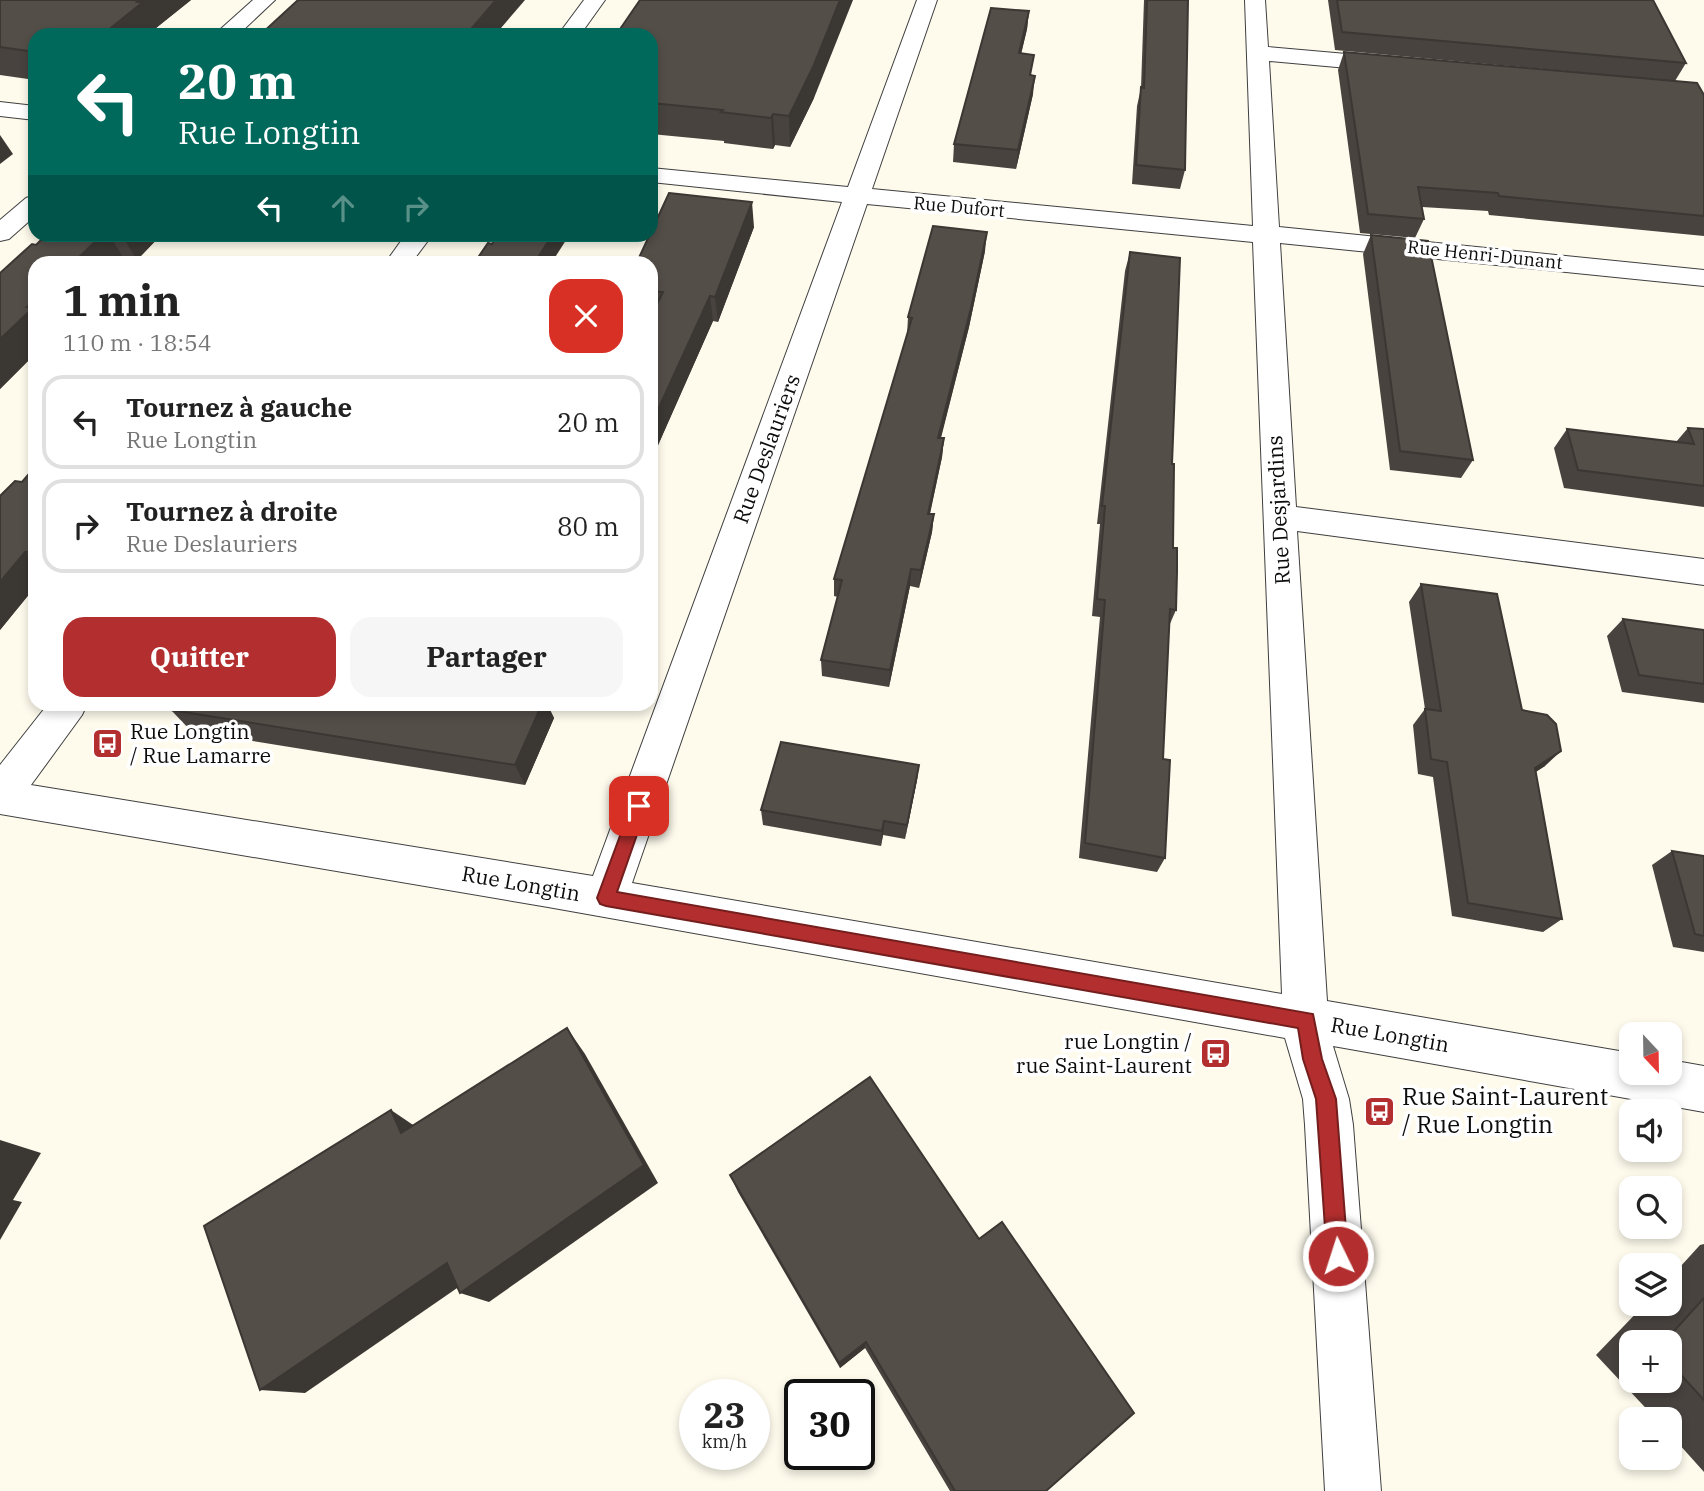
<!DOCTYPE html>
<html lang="fr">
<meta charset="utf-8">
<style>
body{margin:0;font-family:"IBM Plex Serif",serif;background:#f6f6f6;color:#222;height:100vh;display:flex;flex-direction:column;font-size:26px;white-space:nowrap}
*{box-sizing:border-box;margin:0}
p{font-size:23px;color:#767676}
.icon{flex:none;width:38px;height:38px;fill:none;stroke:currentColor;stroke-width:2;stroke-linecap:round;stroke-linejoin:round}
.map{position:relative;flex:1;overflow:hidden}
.details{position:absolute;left:28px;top:256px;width:630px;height:455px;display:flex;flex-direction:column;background:#fff;border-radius:21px;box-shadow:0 4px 10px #0003}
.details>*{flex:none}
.banner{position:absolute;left:28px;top:28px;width:630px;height:214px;border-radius:21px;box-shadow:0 4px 10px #0003;background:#00695c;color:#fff;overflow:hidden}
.needle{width:46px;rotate:158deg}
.controls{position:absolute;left:1619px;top:1022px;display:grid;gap:14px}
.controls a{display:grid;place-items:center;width:63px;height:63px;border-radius:14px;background:#fff;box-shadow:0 4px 10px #0003;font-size:35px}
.speed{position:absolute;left:679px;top:1379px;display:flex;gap:14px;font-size:35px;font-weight:700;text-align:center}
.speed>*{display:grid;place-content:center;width:91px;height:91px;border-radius:50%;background:#fff;box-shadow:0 4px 10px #0003;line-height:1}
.speed small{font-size:18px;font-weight:400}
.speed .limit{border:4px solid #111;border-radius:10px;background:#fff;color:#111}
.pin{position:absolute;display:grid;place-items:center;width:60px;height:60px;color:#fff;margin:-30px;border-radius:14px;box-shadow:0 4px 10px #0006}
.me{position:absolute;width:77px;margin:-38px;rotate:356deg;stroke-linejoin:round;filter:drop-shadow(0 0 5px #0008)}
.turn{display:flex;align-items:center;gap:24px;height:147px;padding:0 35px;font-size:32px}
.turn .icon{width:91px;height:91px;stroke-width:2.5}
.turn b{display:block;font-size:49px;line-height:60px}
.lanes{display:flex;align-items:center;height:66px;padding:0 35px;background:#0003;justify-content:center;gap:35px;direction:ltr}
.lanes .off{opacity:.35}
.round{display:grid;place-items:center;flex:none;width:74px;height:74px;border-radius:21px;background:#f6f6f6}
.head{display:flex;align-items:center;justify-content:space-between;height:119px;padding:0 35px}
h1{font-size:42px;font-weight:700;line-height:52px}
.primary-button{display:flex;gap:14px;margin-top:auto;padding:14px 35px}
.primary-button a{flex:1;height:80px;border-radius:21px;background:#b32e2e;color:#fff;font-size:28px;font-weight:700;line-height:80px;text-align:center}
.primary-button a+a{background:#f6f6f6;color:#222}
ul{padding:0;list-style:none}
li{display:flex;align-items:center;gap:21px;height:94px;margin:0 14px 10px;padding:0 21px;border:4px solid #e0e0e0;border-radius:21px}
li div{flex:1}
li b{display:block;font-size:26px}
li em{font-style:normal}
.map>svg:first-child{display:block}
</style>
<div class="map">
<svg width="1704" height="1491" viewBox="0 0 1704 1491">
<rect width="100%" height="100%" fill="#fefbed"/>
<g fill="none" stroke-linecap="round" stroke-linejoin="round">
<defs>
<g id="minor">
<path d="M253,0H275L238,35H214Z"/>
<path d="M584,0H605L580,35H558Z"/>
<path d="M917,0H937L872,189L1253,226L1245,0H1265L1268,47L1392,58L1400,60L1403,65L1400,70L1392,72L1269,61L1279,227L1704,270V286L1280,243L1296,507L1704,559V585L1297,531L1327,1001L1631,1053V1073H1670V1060L1704,1066V1112L1333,1046L1349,1099L1353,1125L1381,1491H1325L1305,1125L1303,1099L1285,1038L548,907L0,814V765L48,704H87L82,715L31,785L593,876L842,202L651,182V168L848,187ZM867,204L1253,242L1282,994L632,883Z"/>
<path d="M0,102L35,106V120L0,116Z"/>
<path d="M35,195V216L9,239L0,241V220L26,198Z"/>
<path d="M406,234H433L412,262H386Z"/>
</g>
</defs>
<use href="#minor" stroke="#3f3f3f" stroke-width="2"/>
<use href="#minor" fill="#fff" fill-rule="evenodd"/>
</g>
<g fill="#48433f" fill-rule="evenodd">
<path d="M0,0H191L156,28L158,32L35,35V80L0,75Z"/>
<path d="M1144,0H1188L1185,170L1180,189L1132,184L1137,106L1141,88Z"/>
<path d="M1328,0H1653L1686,63L1675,81L1335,50Z"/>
<path d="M1029,11L1027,29L1021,54L1032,76L1033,94L1016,169L953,162L954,144Z"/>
<path d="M651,35L814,98L790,147L775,145L773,149L724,143V141L651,134Z"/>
<path d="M1344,52L1704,95V236L1489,215L1488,211L1422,207L1424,219L1415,238L1360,233L1338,70Z"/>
<path d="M754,227L718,322L713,321L651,461V262Z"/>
<path d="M47,234H162L137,260L124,259L120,262H35V354L0,389V273L36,245Z"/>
<path d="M1371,235L1473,460L1461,478L1390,470L1363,254Z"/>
<path d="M985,251L969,327L941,438H944L942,457L930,514H934L932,532L919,588L910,586L889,687L822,676L821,660L838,597L834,596V579L907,335L908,317Z"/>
<path d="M1130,252L1172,464L1173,548L1176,610L1169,626L1163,759L1165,858L1157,872L1079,858L1100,617L1092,616L1100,524H1097L1125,271Z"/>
<path d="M1688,428L1704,429V507L1564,488L1554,448L1567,429L1676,442Z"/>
<path d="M35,467V587L0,630L22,482Z"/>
<path d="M1421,584L1522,710L1545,766L1535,772L1562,919L1543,932L1452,916L1433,777L1418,774L1413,725L1425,709L1409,602Z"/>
<path d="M1623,619L1704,630V703L1622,692L1607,636Z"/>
<path d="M175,704H547L554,718L525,785L191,731L171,710Z"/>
<path d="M919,765L917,780L905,839L883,835L881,846L763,825L761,810Z"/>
<path d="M1672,851L1704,856V952L1673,947L1652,865Z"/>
<path d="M730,1175L1046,1491H950L865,1348L840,1368L738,1192Z"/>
<path d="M1704,1244V1472L1670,1434V1419H1656L1596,1355L1645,1304H1670V1278L1700,1245ZM1631,1342H1670V1381H1631Z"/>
</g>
<g fill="#3b3733">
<path d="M139,0H191L156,28L158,32L155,35H102Z"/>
<path d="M496,0H525L495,35H466Z"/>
<path d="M840,0H853L814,98L790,147L789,116Z"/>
<path d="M1029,11L1027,29L1017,71L1019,53Z"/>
<path d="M1035,76L1033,94L1016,169L1018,150Z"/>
<path d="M773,114L775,145L773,149L771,118Z"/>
<path d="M0,135L13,154L0,164Z"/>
<path d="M752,202L754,227L718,322L715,297Z"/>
<path d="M987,232L985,251L969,327L936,456L938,438Z"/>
<path d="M103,234H109L124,259L120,262H74Z"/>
<path d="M121,234H162L137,260Z"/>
<path d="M553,234H570L552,262H535Z"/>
<path d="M710,296L713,321L651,461V425Z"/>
<path d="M35,300V354L0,389V339L27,307Z"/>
<path d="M944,438L942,457L926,531L928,514Z"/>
<path d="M934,514L932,532L919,588L921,570Z"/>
<path d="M35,546V558L30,552Z"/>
<path d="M25,552L35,562V587L0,630V582Z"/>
<path d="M911,569L910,586L889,687L890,670Z"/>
<path d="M534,704H547L554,718L525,785L515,765Z"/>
<path d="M1561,751L1545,766L1519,783L1535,768Z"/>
<path d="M919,765L917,780L905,839L907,825Z"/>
<path d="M884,821L883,835L881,846L882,831Z"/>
<path d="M567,1028L585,1054L658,1183L489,1302L460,1293Z"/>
<path d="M391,1110L422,1131L401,1133Z"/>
<path d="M0,1140L41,1153L13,1200L22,1202L0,1240Z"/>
<path d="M447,1263L476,1275L305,1393L260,1390Z"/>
<path d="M866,1342L865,1348L840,1368L839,1363Z"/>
</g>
<g fill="#544e49" stroke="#3b3733" stroke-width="2">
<path d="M0,0H139L137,2H143L102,35H35V52L0,47Z"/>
<path d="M298,0H496L466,35H260Z"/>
<path d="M640,0H840L813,67L789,116L773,114L771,118L721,112L723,110L651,103V35H616Z"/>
<path d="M1147,0H1188L1185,170L1136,165L1141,87L1144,88Z"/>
<path d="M1337,0H1653L1686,63L1342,32Z"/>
<path d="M991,8L1029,11L1019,53L1034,55L1030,75L1035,76L1018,150L954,144Z"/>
<path d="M1344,52L1697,83L1704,95V216L1499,196L1498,193L1418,187L1424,219L1368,214Z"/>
<path d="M669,193L752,202L715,297L710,296L651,425V316L663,292L651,291V262H637L650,234H651V232Z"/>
<path d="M933,226L987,232L971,308L938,438H944L928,514H934L921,570L911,569L890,670L821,660L842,580L834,579L912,318L908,317Z"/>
<path d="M47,234H103L74,262H35V300L27,307L33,308L0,339V273L32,244L36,245Z"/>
<path d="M498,234H553L535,262H475L488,243L492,244Z"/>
<path d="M1371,235L1428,241L1473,460L1400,451Z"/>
<path d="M1130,252L1180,258L1172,464H1174L1173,548H1177V572L1176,610L1170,609L1163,759L1170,760L1165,858L1085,843L1105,600L1097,599L1105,506H1102Z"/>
<path d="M219,257L263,262H214Z"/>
<path d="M1688,428L1704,429V486L1578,470L1567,429L1694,444Z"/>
<path d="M35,467V546L30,552H25L0,582V496L15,481L22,482Z"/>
<path d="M1421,584L1497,594L1522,710L1547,715L1556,724L1561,751L1535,768L1562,919L1468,903L1447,762L1431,759L1425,709L1441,711Z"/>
<path d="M1623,619L1704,630V684L1639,675Z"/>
<path d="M175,704H542L515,765L171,710Z"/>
<path d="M781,742L919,765L907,825L884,821L882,831L761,810Z"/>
<path d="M1672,851L1704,856V936L1695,934Z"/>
<path d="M567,1028L644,1165L460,1293L447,1263L260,1390L204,1226L391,1110L401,1133Z"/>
<path d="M870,1077L979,1239L1002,1222L1134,1413L1046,1491H955L866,1342L839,1363L730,1175Z"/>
<path d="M1704,1298V1400L1670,1363V1342H1664Z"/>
</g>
<path fill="#b32e2e" stroke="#741e1e" stroke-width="2" d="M639,799L645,801L647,806L617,892L1313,1014L1322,1059L1336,1099L1348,1256L1345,1263L1338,1266L1330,1263L1327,1256L1316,1099L1303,1059L1298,1028L606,906L600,904L597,898L631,806L633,801Z"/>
<defs>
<symbol id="bus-square" viewBox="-11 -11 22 22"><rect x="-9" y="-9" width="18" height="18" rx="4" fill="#b32e2e" stroke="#fff"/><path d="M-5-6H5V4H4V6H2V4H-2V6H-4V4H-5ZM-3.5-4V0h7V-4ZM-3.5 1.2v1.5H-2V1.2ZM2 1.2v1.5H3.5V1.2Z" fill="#fff"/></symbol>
</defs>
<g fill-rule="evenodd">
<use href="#bus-square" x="90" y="726" width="35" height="35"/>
<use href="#bus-square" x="1198" y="1036" width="35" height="35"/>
<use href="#bus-square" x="1362" y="1094" width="35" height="35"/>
</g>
<g text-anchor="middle" stroke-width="7" stroke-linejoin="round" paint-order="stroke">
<g font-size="18" fill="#0c0c0c" stroke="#fff">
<text transform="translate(959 207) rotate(5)" y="6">Rue Dufort</text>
<text transform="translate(1485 255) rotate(6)" y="6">Rue Henri-Dunant</text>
</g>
<g font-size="21" fill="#0c0c0c" stroke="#fff">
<text transform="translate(767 449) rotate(-70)" y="7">Rue Deslauriers</text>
<text transform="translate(1279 510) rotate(-93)" y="7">Rue Desjardins</text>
<text transform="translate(521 884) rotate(10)" y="7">Rue Longtin</text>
<text transform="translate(1390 1035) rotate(10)" y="7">Rue Longtin</text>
</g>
<g font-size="21" fill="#0c0c0c" stroke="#fff" text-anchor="start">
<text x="130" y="739">Rue Longtin<tspan x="130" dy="24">/ Rue Lamarre</tspan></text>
<text x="1192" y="1049" text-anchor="end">rue Longtin /<tspan x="1192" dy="24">rue Saint-Laurent</tspan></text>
</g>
<g font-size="24" fill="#0c0c0c" stroke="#fff" text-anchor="start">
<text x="1402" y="1105">Rue Saint-Laurent<tspan x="1402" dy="28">/ Rue Longtin</tspan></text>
</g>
</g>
</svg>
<div class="controls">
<a><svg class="needle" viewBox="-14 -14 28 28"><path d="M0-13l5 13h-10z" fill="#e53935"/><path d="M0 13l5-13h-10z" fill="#767676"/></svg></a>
<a><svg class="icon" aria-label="sound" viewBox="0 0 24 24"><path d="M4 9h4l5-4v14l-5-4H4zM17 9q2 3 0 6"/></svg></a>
<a><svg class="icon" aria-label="search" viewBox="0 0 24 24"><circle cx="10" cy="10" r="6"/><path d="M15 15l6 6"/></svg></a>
<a><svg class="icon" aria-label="layers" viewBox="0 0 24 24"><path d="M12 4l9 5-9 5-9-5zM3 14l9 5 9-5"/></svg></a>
<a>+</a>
<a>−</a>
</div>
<div class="speed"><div>23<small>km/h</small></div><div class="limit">30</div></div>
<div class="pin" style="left:639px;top:806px;background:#d93025"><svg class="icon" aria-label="arrive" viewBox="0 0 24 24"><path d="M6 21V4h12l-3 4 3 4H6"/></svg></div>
<svg class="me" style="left:1338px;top:1256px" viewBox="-20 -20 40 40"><circle r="17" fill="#b32e2e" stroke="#fff" stroke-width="3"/><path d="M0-11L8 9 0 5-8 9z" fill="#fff"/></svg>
<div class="banner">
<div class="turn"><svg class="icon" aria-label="left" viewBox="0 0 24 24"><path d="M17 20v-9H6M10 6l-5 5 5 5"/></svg><div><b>20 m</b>Rue Longtin</div></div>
<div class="lanes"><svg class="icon" aria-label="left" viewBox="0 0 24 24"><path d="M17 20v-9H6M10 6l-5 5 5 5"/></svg><svg class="icon off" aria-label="ahead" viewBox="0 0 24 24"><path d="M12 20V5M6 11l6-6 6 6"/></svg><svg class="icon off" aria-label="right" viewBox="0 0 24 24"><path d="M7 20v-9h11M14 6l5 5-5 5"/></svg></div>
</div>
<section class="details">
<div class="head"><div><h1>1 min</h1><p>110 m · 18:54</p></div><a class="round" style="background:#d93025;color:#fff"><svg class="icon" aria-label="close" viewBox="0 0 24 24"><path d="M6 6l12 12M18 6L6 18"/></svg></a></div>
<ul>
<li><svg class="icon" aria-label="left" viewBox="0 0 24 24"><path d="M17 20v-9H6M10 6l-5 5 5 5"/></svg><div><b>Tournez à gauche</b><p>Rue Longtin</p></div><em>20 m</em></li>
<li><svg class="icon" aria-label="right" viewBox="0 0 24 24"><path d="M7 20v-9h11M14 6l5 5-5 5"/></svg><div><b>Tournez à droite</b><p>Rue Deslauriers</p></div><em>80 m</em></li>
</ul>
<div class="primary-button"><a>Quitter</a><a>Partager</a></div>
</section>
</div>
